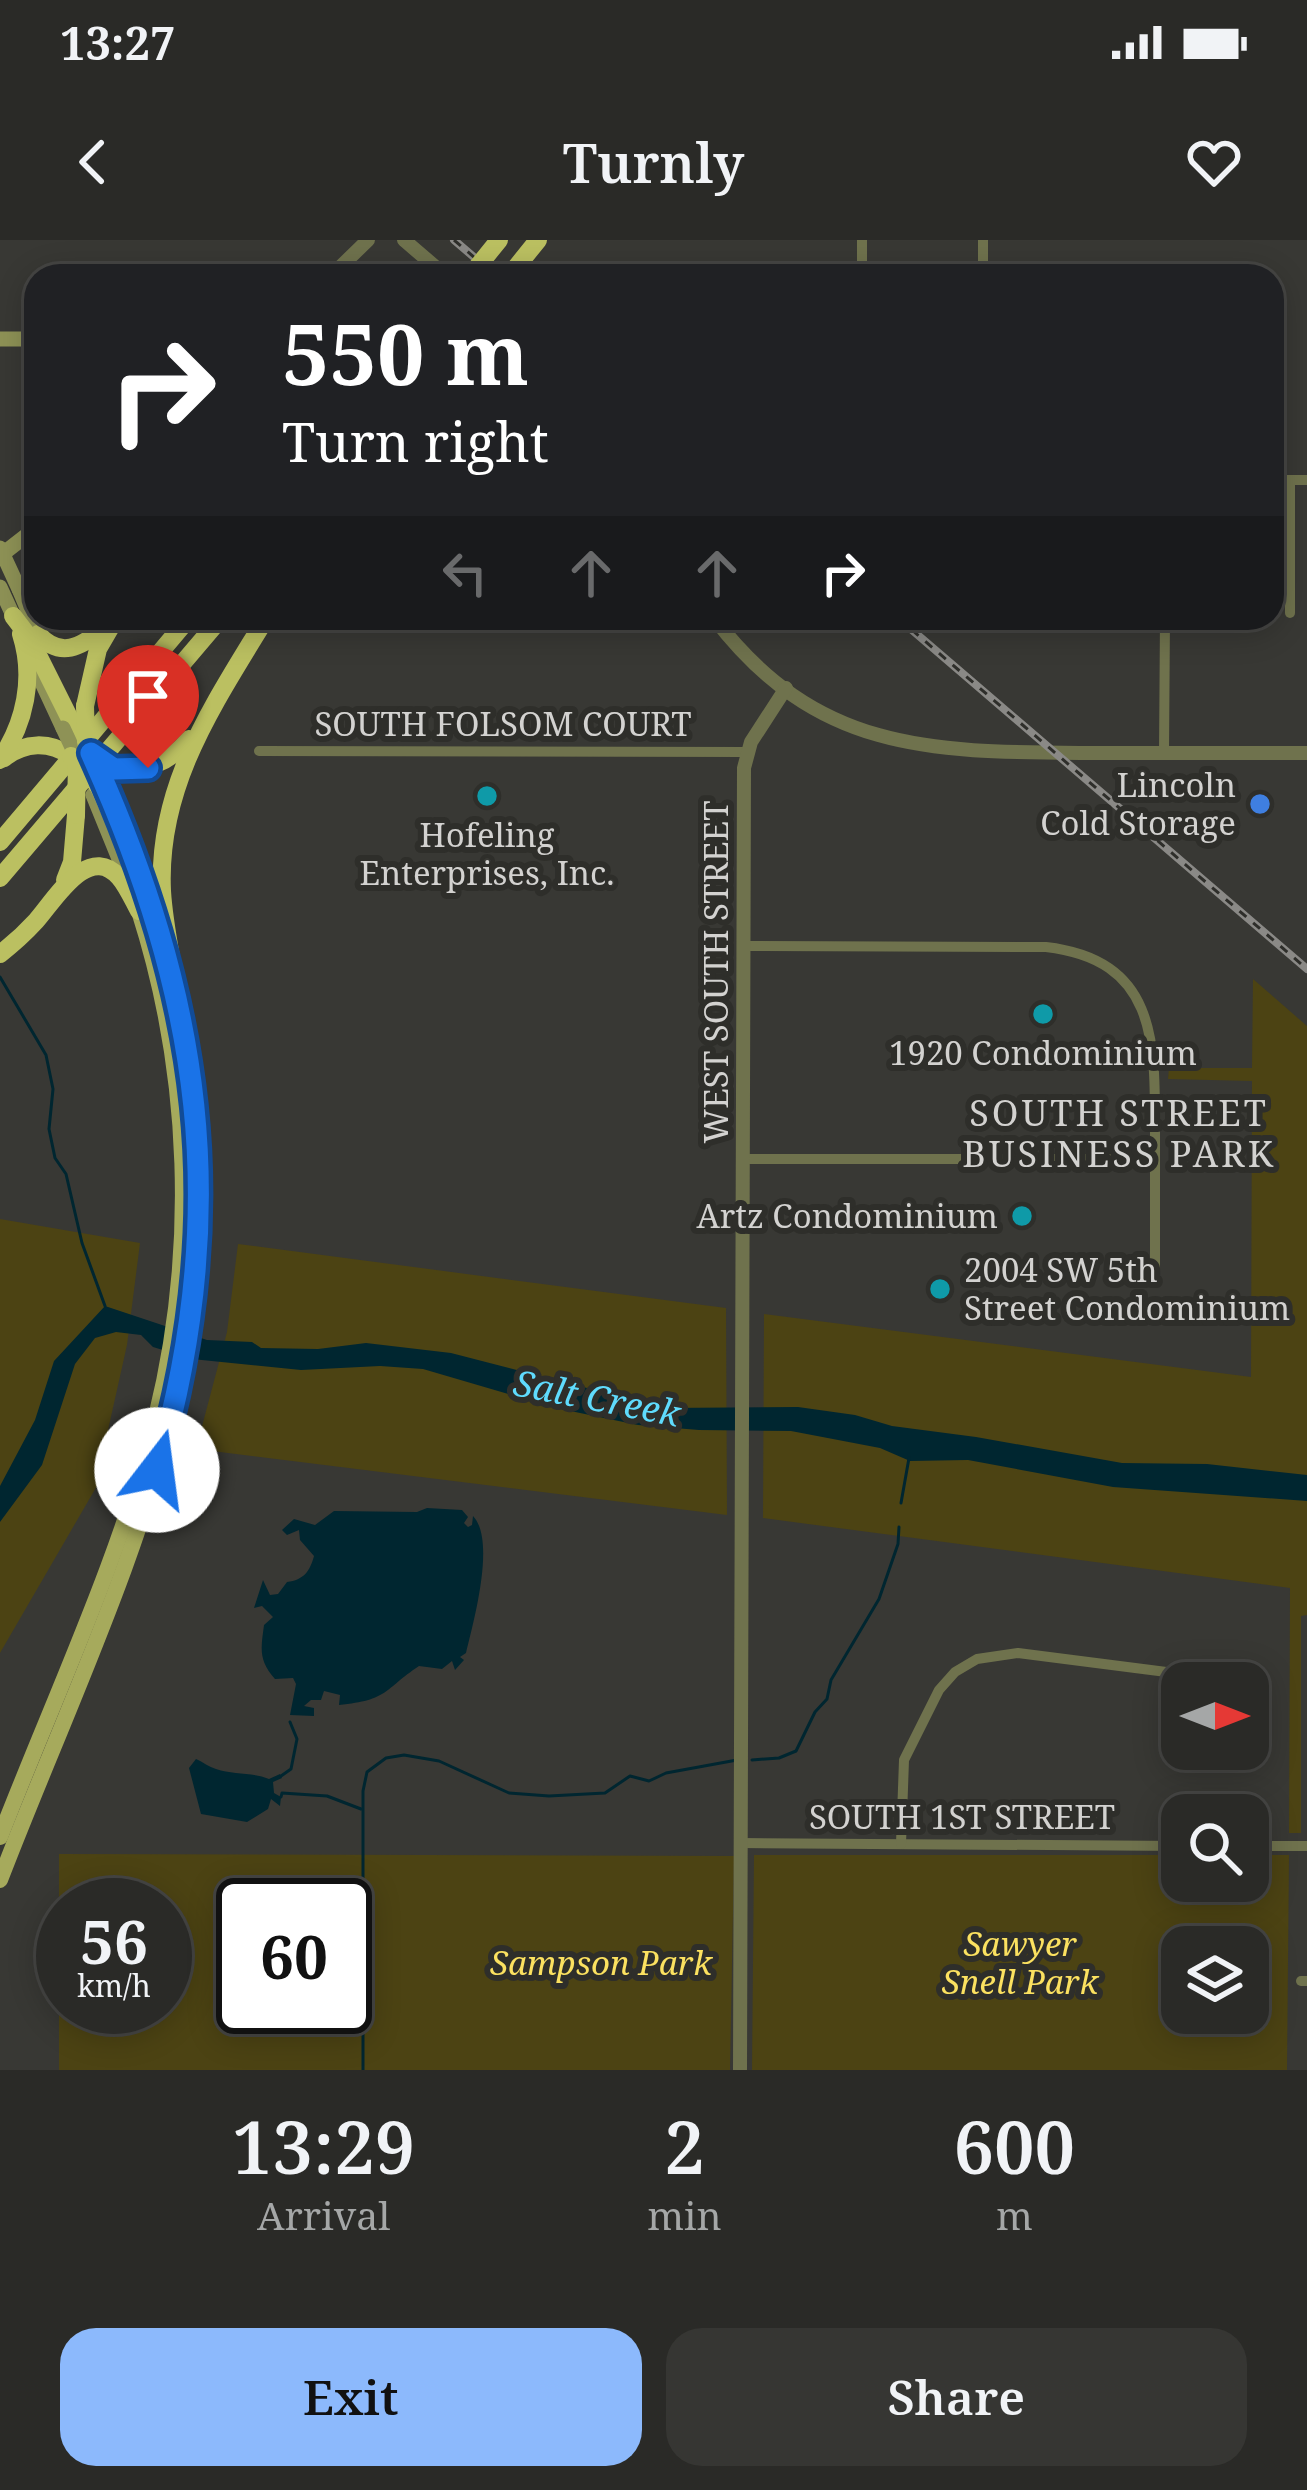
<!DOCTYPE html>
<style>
body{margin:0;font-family:"Noto Serif",serif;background:#363633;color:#f1f3f6;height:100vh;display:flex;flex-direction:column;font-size:45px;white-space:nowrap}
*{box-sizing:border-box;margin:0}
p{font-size:39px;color:#a5a7a7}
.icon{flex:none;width:66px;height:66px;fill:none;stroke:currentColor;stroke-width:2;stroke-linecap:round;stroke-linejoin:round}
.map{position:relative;height:1830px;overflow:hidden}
.panel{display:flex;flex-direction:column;background:#2a2a27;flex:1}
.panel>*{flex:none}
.guide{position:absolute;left:24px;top:24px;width:1260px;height:366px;border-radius:36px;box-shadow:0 6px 30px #0003,0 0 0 3px #464644;background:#202124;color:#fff;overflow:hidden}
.needle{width:78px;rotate:90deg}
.buttons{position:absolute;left:1161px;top:1422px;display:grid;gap:24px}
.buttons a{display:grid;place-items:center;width:108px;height:108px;border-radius:24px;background:#2a2a27;box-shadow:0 6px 30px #0003,0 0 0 3px #464644;font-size:60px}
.speed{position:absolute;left:36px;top:1638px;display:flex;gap:24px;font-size:60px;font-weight:700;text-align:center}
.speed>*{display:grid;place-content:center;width:156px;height:156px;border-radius:50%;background:#2a2a27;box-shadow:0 6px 30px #0003,0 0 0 3px #464644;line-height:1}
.speed small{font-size:30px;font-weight:400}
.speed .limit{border:6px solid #111;border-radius:18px;background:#fff;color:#111}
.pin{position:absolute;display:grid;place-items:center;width:102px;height:102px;color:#fff;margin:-123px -51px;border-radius:50% 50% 50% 0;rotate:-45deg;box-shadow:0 0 12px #0007}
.pin .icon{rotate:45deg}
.me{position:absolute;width:132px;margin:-66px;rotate:15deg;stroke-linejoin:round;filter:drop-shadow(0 0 9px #0008)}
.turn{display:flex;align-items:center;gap:42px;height:252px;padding:0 60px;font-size:54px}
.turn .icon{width:156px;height:156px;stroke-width:2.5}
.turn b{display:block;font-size:84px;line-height:102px}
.lanes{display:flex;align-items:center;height:114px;padding:0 60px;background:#0003;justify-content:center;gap:60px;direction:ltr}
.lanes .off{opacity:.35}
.eta{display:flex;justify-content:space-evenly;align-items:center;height:204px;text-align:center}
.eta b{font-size:72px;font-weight:600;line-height:84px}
.action{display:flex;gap:24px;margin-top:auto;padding:24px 60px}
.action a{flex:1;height:138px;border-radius:36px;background:#8cb9fc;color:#111;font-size:48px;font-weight:600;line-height:138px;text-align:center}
.action a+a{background:#363633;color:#f1f3f6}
.status{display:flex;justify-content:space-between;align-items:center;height:84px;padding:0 60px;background:#2a2a27;direction:ltr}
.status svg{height:33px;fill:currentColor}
header{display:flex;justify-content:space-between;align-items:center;height:156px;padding:0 60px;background:#2a2a27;font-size:54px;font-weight:600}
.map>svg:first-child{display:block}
</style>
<div class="status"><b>13:27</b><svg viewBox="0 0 49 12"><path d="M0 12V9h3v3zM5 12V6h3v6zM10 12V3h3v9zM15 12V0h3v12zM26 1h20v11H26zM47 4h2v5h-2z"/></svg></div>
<header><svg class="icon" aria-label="back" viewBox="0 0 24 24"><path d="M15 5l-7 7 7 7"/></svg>Turnly<svg class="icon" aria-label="heart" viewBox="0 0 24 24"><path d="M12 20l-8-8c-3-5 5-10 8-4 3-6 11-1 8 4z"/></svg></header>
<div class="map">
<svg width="1307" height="1830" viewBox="0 0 1307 1830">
<rect width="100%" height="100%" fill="#383834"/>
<g fill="#4c4313" fill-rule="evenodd">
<path d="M1253,739L1307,786V1375L1301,1376V1593H1289L1290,1348L763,1278L764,1074L1251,1137L1252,841L1168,839L1169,828H1252Z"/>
<path d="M0,979L140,1003L127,1105L108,1190L159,1200L101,1239L0,1413Z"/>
<path d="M238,1004L726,1068L727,1275L196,1209L227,1092Z"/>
<path d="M59,1614L734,1616L730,1830H59ZM63,1665H165V1767H63ZM243,1665H345V1767H243Z"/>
<path d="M754,1615H1182V1641H1248V1615H1289L1287,1830H752ZM1182,1707H1248V1773H1182Z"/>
</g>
<g fill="#002630">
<path d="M105,1066L207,1100L252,1102L261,1108L318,1109L366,1103L451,1113L665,1168L798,1167L855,1175L892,1186L976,1197L1122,1223L1207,1224L1307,1235V1261L1113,1247L968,1220L910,1221L880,1208L791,1191L699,1190L638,1185L556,1168L423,1129L380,1126L301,1130L192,1119L153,1107L141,1095L116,1092L95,1098L75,1124L42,1225L0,1282V1246L35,1180L54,1121Z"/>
<path d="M427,1268L462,1270L468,1277L464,1283L468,1287L472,1285L473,1276C496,1300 474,1380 466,1413L460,1417L464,1420L455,1430L452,1421L442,1429L419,1426C383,1450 389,1460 339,1465L340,1455L324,1451L321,1460H311L304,1466L314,1468V1476L290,1475L296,1444L293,1438L275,1439C258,1420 261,1408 264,1385L273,1377L262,1366L254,1368L263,1340L270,1355L278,1354L287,1342C304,1340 310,1331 314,1316L300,1300L299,1290L287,1295L282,1290L294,1279L315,1285L334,1271L417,1272Z"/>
<path d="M196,1519C203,1522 209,1527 216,1529C233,1535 253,1532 269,1539L280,1534L282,1538L273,1542L274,1553L281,1557L280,1566L271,1559L268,1569L247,1582L201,1574L189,1528Z"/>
</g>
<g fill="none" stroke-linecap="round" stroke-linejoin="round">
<g stroke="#002630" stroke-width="3">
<path d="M0,737L46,815L53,849L49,889L55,918L66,934L82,1003L105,1066"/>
<path d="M901,1263L909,1218"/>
<path d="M752,1520L779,1518L796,1511L815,1472L827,1459L831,1440L879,1359L898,1304L899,1287"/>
<path d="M281,1536L291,1529L297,1499L290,1482"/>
<path d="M281,1557L282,1553L327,1556L361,1569"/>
<path d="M363,1830V1551L367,1532L386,1518L404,1515L439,1521L509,1553L549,1556L605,1553L630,1536L649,1541L666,1533L737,1520"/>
</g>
<g stroke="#6f724d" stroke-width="10">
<path d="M862,0V36"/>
<path d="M983,0V36"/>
<path d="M1272,240H1307"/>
<path d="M1290,240V373"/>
<path d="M259,511L747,512"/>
<path d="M1164,513L1165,378"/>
<path d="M744,706L1046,707C1158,720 1155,804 1155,892C1155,939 1155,986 1155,1033"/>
<path d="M743,919H1155"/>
<path d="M741,1603L1182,1606"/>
<path d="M901,1604L904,1520L939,1450L955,1432L977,1419L1018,1413L1182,1434"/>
<path d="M1248,1606H1307"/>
<path d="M1301,1741H1307"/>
</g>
<g stroke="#6f724d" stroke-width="14">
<path d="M404,0L446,36"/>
<path d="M331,36L368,0"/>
<path d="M714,378C817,513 932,512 1086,513C1160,513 1233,513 1307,513"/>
<path d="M740,1830L744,528L751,502L786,448"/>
</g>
<g stroke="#8e9256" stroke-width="15">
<path d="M0,99H36"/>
<path d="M0,316L36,288"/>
<path d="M0,347L16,382"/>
<path d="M19,349L41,401"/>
<path d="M37,432L63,488"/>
<path d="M93,555L130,646"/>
</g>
<g stroke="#a6aa5c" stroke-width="16">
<path d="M0,1597C53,1460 120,1319 156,1177C197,1011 191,834 139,671"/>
<path d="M0,1640C61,1481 143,1311 179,1145C198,1060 202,970 196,883C192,835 188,785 173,739"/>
</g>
<g stroke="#bbc061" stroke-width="18">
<path d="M509,36L538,0"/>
<path d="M13,376L29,397L76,491"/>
<path d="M38,394C60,419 81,407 103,389"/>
<path d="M85,466L98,409L116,378"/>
<path d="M4,518C25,502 49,501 71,516"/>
<path d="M0,520C25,483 35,438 21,394"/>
<path d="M114,529C147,530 167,525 189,499"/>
<path d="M99,547L152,664"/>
<path d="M0,602L189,378"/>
<path d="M0,638L221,378"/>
<path d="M65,640L72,622L76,575"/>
<path d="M0,714C13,704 25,693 36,681C54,661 88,602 119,637C127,646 133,660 139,671"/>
<path d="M177,752C172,719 164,685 162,651C157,545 214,464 266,378"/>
</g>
<defs>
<g id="rail">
<path d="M454,0L496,36"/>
<path d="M898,378L1307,729"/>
</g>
</defs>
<use href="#rail" stroke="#8a8986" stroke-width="8"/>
<use href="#rail" stroke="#2e2e2a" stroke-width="3" stroke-dasharray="9" stroke-linecap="butt"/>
<g stroke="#8e9256" stroke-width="15">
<path d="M0,308L19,349"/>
<path d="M63,488L77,518"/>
</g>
<g stroke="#bbc061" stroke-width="18">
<path d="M470,36L499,0"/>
<path d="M85,466L86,502"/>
<path d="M91,513L114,529"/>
<path d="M71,516L77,521L76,575"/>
<path d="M86,531L99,547"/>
</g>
</g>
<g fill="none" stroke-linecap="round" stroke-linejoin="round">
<defs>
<path id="route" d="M148,528L114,529L91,513C201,756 233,970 157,1230"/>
</defs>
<use href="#route" stroke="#114b97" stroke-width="30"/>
<use href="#route" stroke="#1a73e8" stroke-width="21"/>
</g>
<g fill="#0f9aa8" stroke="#2e2e2a" stroke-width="4.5">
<circle cx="487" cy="556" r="12"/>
<circle cx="1043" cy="774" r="12"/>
<circle cx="1022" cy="976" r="12"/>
<circle cx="940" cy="1049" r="12"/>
</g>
<circle fill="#3f7fe0" stroke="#2e2e2a" stroke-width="4.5" cx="1260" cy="564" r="12"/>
<g text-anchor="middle" stroke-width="12" stroke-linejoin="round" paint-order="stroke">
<g font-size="33" fill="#d3d2d0" stroke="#2e2e2a">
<text x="503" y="496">SOUTH FOLSOM COURT</text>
<text transform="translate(716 732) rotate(-90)" y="12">WEST SOUTH STREET</text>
<text x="962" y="1589">SOUTH 1ST STREET</text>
</g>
<g font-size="33" fill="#d3d2d0" stroke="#2e2e2a" text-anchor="end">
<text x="1236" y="557">Lincoln<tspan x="1236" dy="38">Cold Storage</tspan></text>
<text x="487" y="607" text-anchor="middle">Hofeling<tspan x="487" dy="38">Enterprises, Inc.</tspan></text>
<text x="1043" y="825" text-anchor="middle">1920 Condominium</text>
<text x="998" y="988">Artz Condominium</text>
<text x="964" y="1042" text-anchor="start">2004 SW 5th<tspan x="964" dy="38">Street Condominium</tspan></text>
</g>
<g font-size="33" font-style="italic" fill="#fbe160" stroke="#2e2e2a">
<text x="1020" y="1716">Sawyer<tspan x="1020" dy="38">Snell Park</tspan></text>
<text x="601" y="1735">Sampson Park</text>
</g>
<g font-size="36" letter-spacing="3" fill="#d3d2d0" stroke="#2e2e2a">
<text x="1119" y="886">SOUTH STREET<tspan x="1119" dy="41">BUSINESS PARK</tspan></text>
</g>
<g font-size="36" font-style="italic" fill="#5fdbfd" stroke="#2e2e2a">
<text transform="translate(597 1158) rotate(11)" y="13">Salt Creek</text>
</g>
</g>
</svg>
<div class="buttons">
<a><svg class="needle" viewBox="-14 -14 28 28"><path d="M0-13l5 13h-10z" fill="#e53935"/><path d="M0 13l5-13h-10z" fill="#a5a7a7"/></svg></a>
<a><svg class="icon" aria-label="search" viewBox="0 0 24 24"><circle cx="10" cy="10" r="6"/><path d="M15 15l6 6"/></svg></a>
<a><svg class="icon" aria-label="layers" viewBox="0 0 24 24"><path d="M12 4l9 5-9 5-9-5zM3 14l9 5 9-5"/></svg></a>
</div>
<div class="speed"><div>56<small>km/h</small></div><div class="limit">60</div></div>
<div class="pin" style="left:148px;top:528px;background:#d93025"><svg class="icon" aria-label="arrive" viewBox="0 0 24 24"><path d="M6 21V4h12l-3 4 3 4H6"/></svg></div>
<svg class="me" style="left:157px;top:1230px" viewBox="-20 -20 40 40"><circle r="19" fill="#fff"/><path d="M0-13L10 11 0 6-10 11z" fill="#1a73e8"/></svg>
<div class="guide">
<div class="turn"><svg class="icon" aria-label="right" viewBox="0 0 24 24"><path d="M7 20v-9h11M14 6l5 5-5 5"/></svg><div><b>550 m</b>Turn right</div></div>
<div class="lanes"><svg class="icon off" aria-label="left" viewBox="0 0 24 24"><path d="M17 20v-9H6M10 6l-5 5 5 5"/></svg><svg class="icon off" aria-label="ahead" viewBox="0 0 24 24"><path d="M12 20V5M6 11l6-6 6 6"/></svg><svg class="icon off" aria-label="ahead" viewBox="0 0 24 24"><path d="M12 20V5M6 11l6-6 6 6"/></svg><svg class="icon" aria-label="right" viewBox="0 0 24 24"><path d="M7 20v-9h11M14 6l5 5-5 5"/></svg></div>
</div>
</div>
<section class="panel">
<div class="eta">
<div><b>13:29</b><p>Arrival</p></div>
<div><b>2</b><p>min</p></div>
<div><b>600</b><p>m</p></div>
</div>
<div class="action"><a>Exit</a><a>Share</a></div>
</section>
